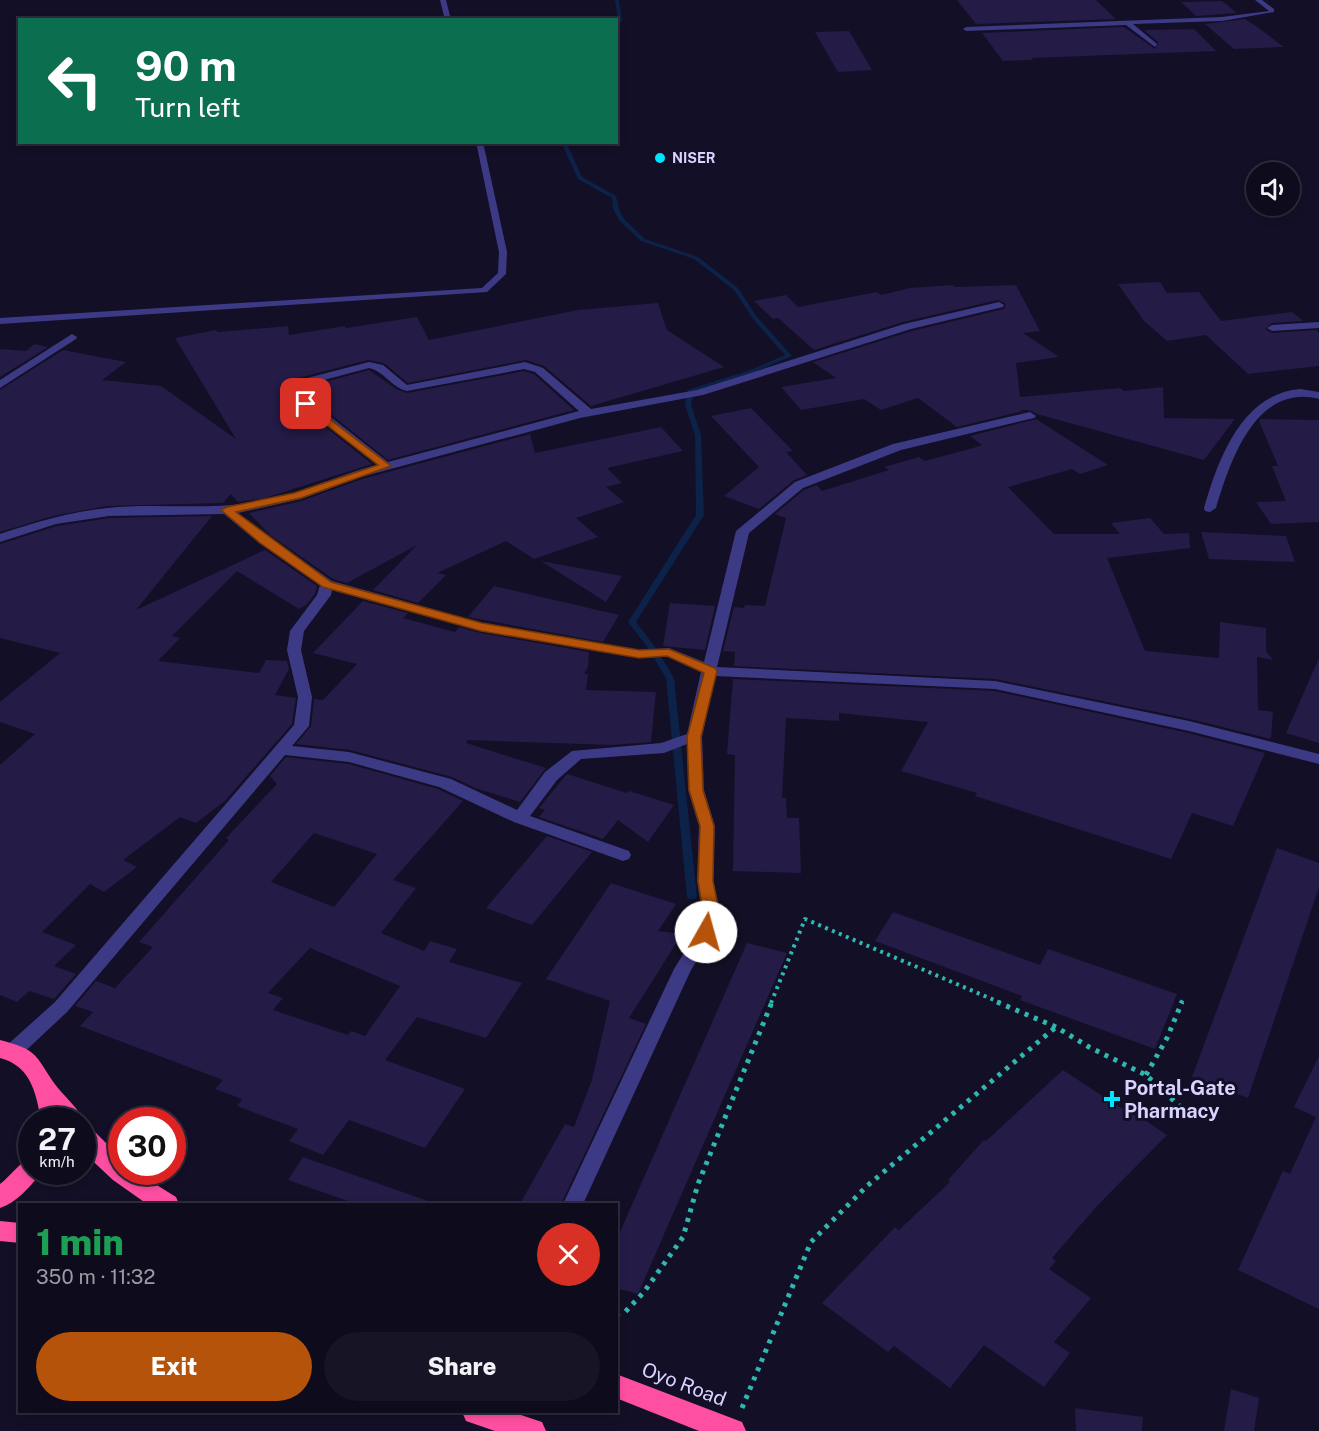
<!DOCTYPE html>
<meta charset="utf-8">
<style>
body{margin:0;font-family:"Public Sans",sans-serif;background:#171425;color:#f1f3f6;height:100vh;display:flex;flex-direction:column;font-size:22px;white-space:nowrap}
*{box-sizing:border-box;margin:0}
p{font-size:20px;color:#9b9ba3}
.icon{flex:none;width:33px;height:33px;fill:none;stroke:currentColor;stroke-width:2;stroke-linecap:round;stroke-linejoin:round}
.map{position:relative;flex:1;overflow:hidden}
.details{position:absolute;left:18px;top:1203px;width:600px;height:210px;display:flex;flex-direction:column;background:#0e0b1c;border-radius:0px;box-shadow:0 3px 9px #0003,0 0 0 2px #2e2b3b}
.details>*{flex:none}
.banner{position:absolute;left:18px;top:18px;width:600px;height:126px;border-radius:0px;box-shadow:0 3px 9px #0003,0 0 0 2px #2e2b3b;background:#0b6e4f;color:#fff;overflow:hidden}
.controls{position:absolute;left:1246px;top:162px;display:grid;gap:12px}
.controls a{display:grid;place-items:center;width:54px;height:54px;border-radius:50%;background:#0e0b1c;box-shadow:0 3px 9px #0003,0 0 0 2px #2e2b3b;font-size:30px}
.speed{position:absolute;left:18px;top:1107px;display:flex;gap:12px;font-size:30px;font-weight:700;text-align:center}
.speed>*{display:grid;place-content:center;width:78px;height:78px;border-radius:50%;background:#0e0b1c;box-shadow:0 3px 9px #0003,0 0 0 2px #2e2b3b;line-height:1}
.speed small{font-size:15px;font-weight:400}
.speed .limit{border:9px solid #d22;background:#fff;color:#111}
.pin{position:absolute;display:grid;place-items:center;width:51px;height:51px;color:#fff;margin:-26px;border-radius:12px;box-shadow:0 3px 9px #0006}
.me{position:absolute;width:66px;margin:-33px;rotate:7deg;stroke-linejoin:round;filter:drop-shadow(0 0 4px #0008)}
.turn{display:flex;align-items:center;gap:21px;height:126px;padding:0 18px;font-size:27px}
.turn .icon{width:78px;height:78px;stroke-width:2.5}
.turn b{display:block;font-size:42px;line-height:51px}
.round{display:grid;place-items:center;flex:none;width:63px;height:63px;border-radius:32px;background:#171425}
.headline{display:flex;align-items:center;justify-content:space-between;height:102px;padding:0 18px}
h1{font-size:36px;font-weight:800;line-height:45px;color:#1e9e55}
.cta{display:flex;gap:12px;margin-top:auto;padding:12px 18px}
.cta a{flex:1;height:69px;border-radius:36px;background:#b45309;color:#fff;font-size:24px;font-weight:800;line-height:69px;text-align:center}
.cta a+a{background:#171425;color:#f1f3f6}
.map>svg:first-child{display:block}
</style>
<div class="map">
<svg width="1319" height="1431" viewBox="0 0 1319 1431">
<rect width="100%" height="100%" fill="#130f26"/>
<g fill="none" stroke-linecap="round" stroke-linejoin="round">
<g fill="#0c2248" fill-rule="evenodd">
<path d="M615,0H619L622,21L616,26L618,21Z"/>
<path d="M561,142H566L582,177L616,196L619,209L624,219L645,239L698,257L738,288L757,317L792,356L757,371L694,391L691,405L701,435L704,515L636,622L655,647L674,678L697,897L695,899H689L687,897L666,678L648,648L628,622L696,515L695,435L685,405L688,390L753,369L785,355L753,319L734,290L694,259L641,241L619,220L613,209L612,198L578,179Z"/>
</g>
</g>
<g fill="#241b47" fill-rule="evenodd">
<path d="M957,0H1096L1116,19L976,24Z"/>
<path d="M1222,1L1237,13L1196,16L1181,2Z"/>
<path d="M1245,19L1256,26L1284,47L1234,49L1205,24Z"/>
<path d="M1124,27L1155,49L1158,42L1144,30L1194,29L1216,51L1032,58L1033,60L1003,61L982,33Z"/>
<path d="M849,31L872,70L838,72L815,32Z"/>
<path d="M1160,282L1167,293L1199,292L1221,321L1292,312L1303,321L1272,323L1265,329L1272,333L1316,330L1319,333V366L1248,374L1206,335L1167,341L1144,321L1118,284Z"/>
<path d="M953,285L954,287L1016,285L1040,331L1023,333L1059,357L1016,363L1020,397L1120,388L1124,391L1163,387L1164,418L1235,419L1204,460L1037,414L1029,410H1020L1023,411L957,427L918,398L881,410L864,399L801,410L781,387L836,378L813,362L912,331L1004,309L1006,304L998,300L903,322L814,350L778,318L773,319L754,301L786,295L798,307L877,292L881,295L910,288Z"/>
<path d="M658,303L667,330L724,367L591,406L544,366L526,360L408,383L384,363L368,360L283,382L280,386L285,395L372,464L265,498L238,502L231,494L223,503L107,506L53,516L0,532V390L63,350L126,362L102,380L161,386L236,439L175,338L216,330L218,332L288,326L289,335L345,326L346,328L417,317L429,340L578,310Z"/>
<path d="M34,344L48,347L0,377V349L26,351Z"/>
<path d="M369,370L396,389L407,393L524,371L534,374L574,410L388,460L299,389Z"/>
<path d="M751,408L793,451L786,452L807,475L794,480L759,509L724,496L759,467L711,416Z"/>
<path d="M1036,419L1108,465L1080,474L1072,469L1008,487L1054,534H1120L1111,523L1150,518L1164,534L1189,533L1190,548L1107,558L1145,651L1219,658L1220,622L1266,628V651L1273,660L1257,657L1258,710L1273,712L1271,739L1190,719L995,679L734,666L735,652L723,651L734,607L744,608L745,605L765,606L786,518L775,514L804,490L817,485L822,491L889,470L884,467L919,457L925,461L980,446L982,445L970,436Z"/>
<path d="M1261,419L1319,420V522L1271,524L1256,502L1286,501L1272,466H1278L1259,421Z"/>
<path d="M661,427L683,451L607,468L622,483L606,487L624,502L576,518L598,537L534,559L506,541L437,573L446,575L418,603L373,590L417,545L347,583L333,579L270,535L249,513L301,501L362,479L530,434L535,453Z"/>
<path d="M212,516L136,610L265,550L317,586L315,594L306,605L299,609L237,571L172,636L180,638L158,661L259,673L266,660L287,661L289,669L275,695L296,698L292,724L225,801L196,823L180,817L123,860L137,867L104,892L90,884L42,932L76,945L54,966L76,974L54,999L29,991L17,1002L0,995V765L35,734L0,722V702L60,653L0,638V544L57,526L109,518Z"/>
<path d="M1201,532L1286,536L1295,562L1209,559Z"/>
<path d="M541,561L622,576L606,602Z"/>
<path d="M494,586L619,615L603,642L468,617Z"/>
<path d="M363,601L408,613L403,618L455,632L459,627L481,633L589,652L588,667L584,674H588L586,690L656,692L651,742L612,745L467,740L466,743L546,768L520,802L475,788L452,777L350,750L296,744L311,726L314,699L323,700L357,664L313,653Z"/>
<path d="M670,603L715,606L705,650L663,646Z"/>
<path d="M1319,658V743L1286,733Z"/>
<path d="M733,679L995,691L1188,733L1265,753L1233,826L1192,813L1171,859L975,796L977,793L901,771L928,722L839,713V721L786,718L782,798H786L787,818H799L801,873L733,871L735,755L727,754Z"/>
<path d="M286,757L349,764L438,789L463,801L393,880L416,888L381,933L424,951L430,941L457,949L449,962L522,983L486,1038L417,1017L385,1060L465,1089L425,1148L349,1120L323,1155L289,1141L298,1129L237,1106L242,1099L215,1089L223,1080L80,1026L93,1012L75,1006L96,981L115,988L153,947L139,942L229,840L226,838L277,784L270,776ZM314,833L377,854L334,907L271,882ZM310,948L400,986L365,1036L351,1031L348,1035L273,1010L283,998L268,993Z"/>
<path d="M567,774L627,793L629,791L674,805L648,842L618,820L603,839L539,817L545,810L539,808Z"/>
<path d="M547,836L592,852L532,925L486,908Z"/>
<path d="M1277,848L1319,863V887L1248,1098L1192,1077Z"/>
<path d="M611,883L676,904L658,931L682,934L629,1018L646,1024L561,1204H520L565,1124L574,1127L592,1080L610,1001L546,979Z"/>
<path d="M893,912L1040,965L1048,949L1177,994L1155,1049L1020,1000L1022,996L875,941Z"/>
<path d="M747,943L787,953L638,1294L616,1288V1241Z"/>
<path d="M1319,1056V1309L1238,1270L1283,1171L1290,1174L1316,1117L1294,1107Z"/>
<path d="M1063,1070L1130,1114L1133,1112L1167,1135L1097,1206L1052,1258L1056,1261L1049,1269L1091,1298L1054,1342L1070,1353L1044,1387L984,1345L950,1388L894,1346L888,1352L822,1303L895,1227L899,1230L950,1182L948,1180L984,1140L986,1141Z"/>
<path d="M303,1157L428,1201L427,1204H356L288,1180Z"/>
<path d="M1231,1389L1259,1398L1254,1431H1224Z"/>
<path d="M1075,1408L1143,1417L1142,1431H1076Z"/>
</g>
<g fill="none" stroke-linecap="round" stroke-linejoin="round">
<g stroke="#2fb8b0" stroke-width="4" stroke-dasharray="3 4.5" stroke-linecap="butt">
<path d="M771,1003L805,919L1001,1003"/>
<path d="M1181,1003L1183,999"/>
</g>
<g stroke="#2fb8b0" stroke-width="5" stroke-dasharray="4 6" stroke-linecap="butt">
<path d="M997,1002L1056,1027L1089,1047L1146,1075L1188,1114"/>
<path d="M1146,1075L1167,1038L1182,1002"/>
<path d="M616,1314L625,1312L644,1292L683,1237L698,1184L772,1002"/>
<path d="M742,1408L811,1242L867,1186L1056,1027"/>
</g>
<g fill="#3d3a85" fill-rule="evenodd">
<path d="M440,0H446L451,20H445Z"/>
<path d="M1255,0H1262L1274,9V12L1222,21L1133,24L1157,44L1155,47L1126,25L966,31L963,29L966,27L1222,17L1269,11Z"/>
<path d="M476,142H483L507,252L506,274L487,292L0,324V318L482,288L498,273L499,252Z"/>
</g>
<g fill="#3d3a85" fill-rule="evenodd">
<path d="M999,302L1004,305L1003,307L911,329L703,395L580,418L361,477L301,499L238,513L269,537L332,581L482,623L639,650L669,648L704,662L736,531L795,482L893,444L1030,412L1036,416L1034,418L901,450L803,488L749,533L717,667L995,681L1189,721L1319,754V764L1189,731L995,689L715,676L702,737L704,790L715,826L713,881L719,906L715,932L691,970L583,1204H563L674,969L697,932L701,906L697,881L699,826L688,790L687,744L664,753L581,759L557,780L530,816L629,851L631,855L629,859L623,861L514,822L439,787L349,762L285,755L67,1012L20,1056L13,1058L6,1056L4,1051L6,1046L55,1002L294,725L298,697L287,650L290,631L317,595L320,585L259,543L224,514L109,516L56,524L0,542V534C36,522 70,512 107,508C154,503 202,510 249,503C294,497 334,476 377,465L286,393L282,386L284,384L369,362L383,365L407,385L525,362L543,368L591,409L697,390L904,324ZM369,368C384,371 392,388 407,391L524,369L535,372L579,411L388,462L294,388ZM332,590L481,631L639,658L667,656L701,672L687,734L661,743L572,751L545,772L517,810L451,779L349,752L292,746L309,726L312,697L301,650L304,631L331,595Z"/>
<path d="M1319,322V328L1272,331L1267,328L1272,325Z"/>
<path d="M72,334L77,337L76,339L0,388V380Z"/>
<path d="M1300,389L1319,392V399C1256,383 1230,461 1216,508L1210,512L1205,511L1204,508C1218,460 1241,394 1300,389Z"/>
</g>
<g fill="#ff4fa3" fill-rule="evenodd">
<path d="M0,1040C37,1050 34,1053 54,1083C63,1095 76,1106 84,1120L82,1122L41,1120C36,1093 31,1066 0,1058Z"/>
<path d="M82,1125L90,1127L122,1159V1172H136L176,1197L179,1204H147L113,1180L82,1151Z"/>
<path d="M32,1157V1172H42L40,1174C29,1188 17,1202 0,1208V1184C11,1176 19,1162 32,1157Z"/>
<path d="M0,1221L20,1223V1243L0,1241Z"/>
<path d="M616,1374L742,1422L746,1431H699L616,1398Z"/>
<path d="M462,1412H512L542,1422L546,1431H495L466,1421Z"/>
</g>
</g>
<path fill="#b45309" stroke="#753606" stroke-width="1.5" d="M306,401L391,466L301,498L236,512L331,582L482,623L639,650L669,649L715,668L717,671L701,737L703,790L714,826L713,881L718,906L711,936H700L698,932L702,906L698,881L700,826L689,790L687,737L704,673L667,656L639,658L481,631L323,587L260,543L221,510L227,507L294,493L378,465L302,406L300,404Z"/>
<g fill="#00e5ff" stroke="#130f26" stroke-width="2">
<circle cx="660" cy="158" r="6"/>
<path d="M1109 1090h6v6h6v6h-6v6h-6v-6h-6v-6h6z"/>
</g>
<g text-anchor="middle" stroke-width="6" stroke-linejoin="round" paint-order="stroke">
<g font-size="14" font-weight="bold" fill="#d9d4ff" stroke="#130f26" text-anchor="start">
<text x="672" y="163">NISER</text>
</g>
<g font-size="20" font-weight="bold" fill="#d9d4ff" stroke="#130f26" text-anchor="start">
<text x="1124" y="1095">Portal-Gate<tspan x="1124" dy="23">Pharmacy</tspan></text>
</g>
<g font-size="20" fill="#d9d4ff" stroke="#130f26">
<text transform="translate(684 1384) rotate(21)" y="7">Oyo Road</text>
</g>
</g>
</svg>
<div class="controls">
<a><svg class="icon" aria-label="sound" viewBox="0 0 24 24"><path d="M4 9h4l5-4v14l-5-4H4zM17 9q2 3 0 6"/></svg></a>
</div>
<div class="speed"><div>27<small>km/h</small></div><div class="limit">30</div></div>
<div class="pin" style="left:306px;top:404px;background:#d93025"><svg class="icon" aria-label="arrive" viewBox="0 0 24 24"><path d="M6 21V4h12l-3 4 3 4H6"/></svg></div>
<svg class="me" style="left:706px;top:932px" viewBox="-20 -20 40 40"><circle r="19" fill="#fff"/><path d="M0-13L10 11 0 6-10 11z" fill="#b45309"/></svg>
<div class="banner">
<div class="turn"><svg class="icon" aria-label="left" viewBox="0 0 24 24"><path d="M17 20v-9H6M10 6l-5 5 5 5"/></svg><div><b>90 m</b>Turn left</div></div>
</div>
<section class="details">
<div class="headline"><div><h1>1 min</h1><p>350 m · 11:32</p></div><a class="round" style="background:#d93025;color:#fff"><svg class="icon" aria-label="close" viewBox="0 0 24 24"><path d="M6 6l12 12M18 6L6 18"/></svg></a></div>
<div class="cta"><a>Exit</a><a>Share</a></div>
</section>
</div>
